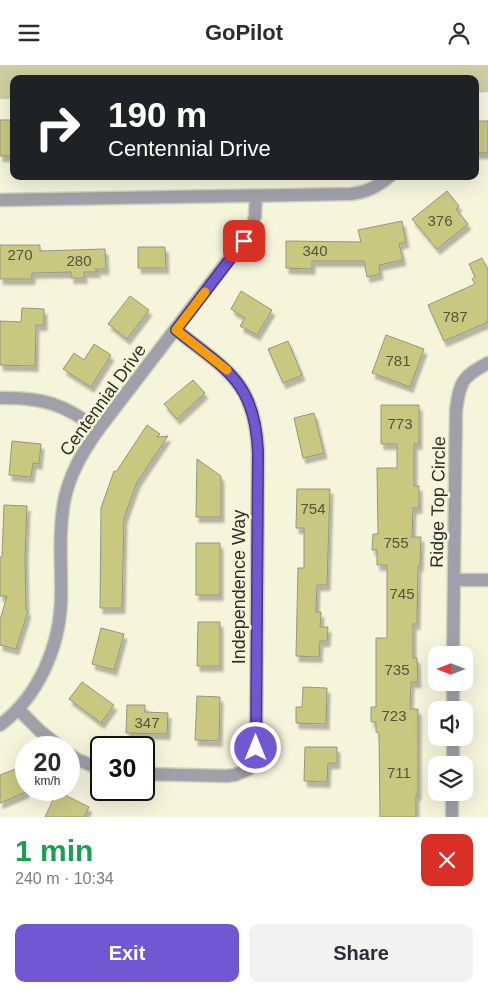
<!DOCTYPE html>
<meta charset="utf-8">
<style>
body{margin:0;font-family:Arial,sans-serif;background:#f2f2f3;color:#2b2b33;height:100vh;display:flex;flex-direction:column;font-size:19px;white-space:nowrap}
*{box-sizing:border-box;margin:0}
p{font-size:16px;color:#7c7c81}
.icon{flex:none;width:28px;height:28px;fill:none;stroke:currentColor;stroke-width:2;stroke-linecap:round;stroke-linejoin:round}
.map{position:relative;height:752px;overflow:hidden}
.drawer{display:flex;flex-direction:column;background:#fff;flex:1}
.drawer>*{flex:none}
.banner{position:absolute;left:10px;top:10px;width:469px;height:105px;border-radius:10px;box-shadow:0 5px 20px #0002;background:#202124;color:#fff;overflow:hidden}
.needle{width:32px;rotate:270deg}
.controls{position:absolute;left:428px;top:581px;display:grid;gap:10px}
.controls a{display:grid;place-items:center;width:45px;height:45px;border-radius:10px;background:#fff;box-shadow:0 5px 20px #0002;font-size:25px}
.speed{position:absolute;left:15px;top:671px;display:flex;gap:10px;font-size:25px;font-weight:700;text-align:center}
.speed>*{display:grid;place-content:center;width:65px;height:65px;border-radius:50%;background:#fff;box-shadow:0 5px 20px #0002;line-height:1}
.speed small{font-size:12px;font-weight:400}
.speed .limit{border:2px solid #111;border-radius:8px;background:#fff;color:#111}
.pin{position:absolute;display:grid;place-items:center;width:42px;height:42px;color:#fff;margin:-21px;border-radius:10px;box-shadow:0 2px 8px #0006}
.me{position:absolute;width:55px;margin:-28px;rotate:0deg;stroke-linejoin:round;filter:drop-shadow(0 0 4px #0008)}
.turn{display:flex;align-items:center;gap:18px;height:105px;padding:0 15px;font-size:22px}
.turn .icon{width:65px;height:65px;stroke-width:2.5}
.turn b{display:block;font-size:35px;line-height:42px}
.round{display:grid;place-items:center;flex:none;width:52px;height:52px;border-radius:10px;background:#f2f2f3}
.head{display:flex;align-items:center;justify-content:space-between;height:85px;padding:0 15px}
h1{font-size:30px;font-weight:600;line-height:38px;color:#1e9e55}
.button{display:flex;gap:10px;margin-top:auto;padding:10px 15px}
.button a{flex:1;height:58px;border-radius:10px;background:#6f58d2;color:#fff;font-size:20px;font-weight:600;line-height:58px;text-align:center}
.button a+a{background:#f2f2f3;color:#2b2b33}
header{display:flex;justify-content:space-between;align-items:center;height:65px;padding:0 15px;background:#fff;font-size:22px;font-weight:600}
.map>svg:first-child{display:block}
</style>
<header><svg class="icon" aria-label="menu" viewBox="0 0 24 24"><path d="M4 6h16M4 12h16M4 18h16"/></svg>GoPilot<svg class="icon" aria-label="person" viewBox="0 0 24 24"><circle cx="12" cy="8" r="4"/><path d="M4 21q1-7 8-7t8 7"/></svg></header>
<div class="map">
<svg width="488" height="752" viewBox="0 0 488 752">
<defs>
<filter id="shadow"><feDropShadow dx="3" dy="5.5" stdDeviation="1" flood-color="#0004"/></filter>
</defs>
<rect width="100%" height="100%" fill="#f5f5dc"/>
<path fill="#cecea2" d="M0,0H488V27L475,28V14H14V34H0Z"/>
<g fill="#c8c881" stroke="#96967f" filter="url(#shadow)">
<rect x="0" y="55" width="14" height="36"/>
<rect x="475" y="56" width="13" height="32"/>
<path d="M447,126L459,141L456,144L468,159L437,184L412,154Z"/>
<path d="M402,156L406,177L399,179L403,195L379,200L380,209L367,212L364,196H312V204L286,203V176L361,177L358,165Z"/>
<path d="M0,180H40V186L105,184L106,204H95L98,207H84V213H71V207L32,208V214H0Z"/>
<path d="M138,182H165L166,203H138Z"/>
<path d="M482,193L488,205V257L444,276L428,240L475,219L472,214L475,212L469,199Z"/>
<path d="M241,226L272,245L257,270L240,261L245,253L231,244Z"/>
<path d="M130,231L149,245L127,274L108,259Z"/>
<path d="M22,243L44,244V260H36L35,301L0,300V256L21,257Z"/>
<path d="M386,270L424,284L410,322L372,308Z"/>
<path d="M288,276L302,310L283,318L268,284Z"/>
<path d="M94,279L111,290L91,322L63,304L74,288L84,295Z"/>
<path d="M193,315L205,328L177,354L164,339Z"/>
<path d="M381,340H419V379H414V421H419V443H413L412,472H421L420,501H418L417,559H413V593H417L418,617H411L410,644H418V730H416V752H380L379,668L376,667V657H371V642H376V573H387V500H377V485H372L373,469H378L377,403H397V379H381Z"/>
<path d="M314,348L324,388L303,393L294,353Z"/>
<path d="M147,360L160,369L157,372L168,371L137,417L124,453L122,543H100L101,443L114,406L116,407Z"/>
<path d="M12,376L41,379L39,399L33,398L31,412L9,410Z"/>
<path d="M197,394L221,411V452H196Z"/>
<path d="M297,424H330L327,520H317L316,547H321L320,562H328L327,576H320L319,592L296,591L298,503H304V463H296Z"/>
<path d="M4,440L27,441L25,491L26,545L28,546L16,584L0,580V555L7,531H0V492H2Z"/>
<rect x="196" y="478" width="24" height="52"/>
<path d="M198,557H220V601H197Z"/>
<path d="M101,563L124,569L114,605L92,599Z"/>
<path d="M82,617L114,640L101,658L69,634Z"/>
<path d="M303,622L327,623L326,659L296,658V642H302Z"/>
<path d="M197,631L220,632L219,676L195,675Z"/>
<path d="M127,640H145V647L168,648L167,669L126,668Z"/>
<path d="M305,682H337V698H328L327,717L304,716Z"/>
<path d="M26,700V727L0,738V710Z"/>
<path d="M57,726L89,742L84,752H45Z"/>
</g>
<g fill="none" stroke-linecap="round" stroke-linejoin="round">
<defs>
<g id="street">
<path d="M0,135L351,129C367,127 377,122 390,111"/>
<path d="M0,333C42,332 65,339 98,365"/>
<path d="M454,515H488"/>
<path d="M453,590L456,345C460,316 462,312 488,298"/>
<path d="M18,644L40,666L60,682"/>
<path d="M453,645V618"/>
<path d="M0,660C38,632 59,583 61,537C62,504 58,470 64,437C69,410 82,388 98,365L252,164L255,151L256,131"/>
<path d="M69,689L78,695L101,704"/>
<path d="M453,700V672"/>
<path d="M144,709L227,711L235,710L249,704L253,698L256,683L258,387C255,316 226,305 176,265"/>
<path d="M452,752V728"/>
</g>
</defs>
<use href="#street" stroke="#d1d1bb" stroke-width="15"/>
<use href="#street" stroke="#a0a0aa" stroke-width="12"/>
</g>
<g fill="none" stroke-linecap="round" stroke-linejoin="round">
<defs>
<path id="route" d="M244,176L176,265C226,305 255,316 258,387L256,683"/>
</defs>
<use href="#route" stroke="#483988" stroke-width="12"/>
<use href="#route" stroke="#6f58d2" stroke-width="9"/>
<path stroke="#f59e0b" stroke-width="9" d="M205,227L176,265L227,305"/>
</g>
<g text-anchor="middle" stroke-width="5" stroke-linejoin="round" paint-order="stroke">
<g font-size="15" fill="#54543b">
<text x="440" y="161">376</text>
<text x="315" y="191">340</text>
<text x="20" y="195">270</text>
<text x="79" y="201">280</text>
<text x="455" y="257">787</text>
<text x="398" y="301">781</text>
<text x="400" y="364">773</text>
<text x="313" y="449">754</text>
<text x="396" y="483">755</text>
<text x="402" y="534">745</text>
<text x="397" y="610">735</text>
<text x="394" y="656">723</text>
<text x="147" y="663">347</text>
<text x="399" y="713">711</text>
</g>
<g font-size="18" fill="#2d2d24" stroke="#f5f5dc">
<text transform="translate(103 335) rotate(-54)" y="6">Centennial Drive</text>
<text transform="translate(438 437) rotate(-89)" y="6">Ridge Top Circle</text>
<text transform="translate(239 522) rotate(-90)" y="6">Independence Way</text>
</g>
</g>
</svg>
<div class="controls">
<a><svg class="needle" viewBox="-14 -14 28 28"><path d="M0-13l5 13h-10z" fill="#e53935"/><path d="M0 13l5-13h-10z" fill="#7c7c81"/></svg></a>
<a><svg class="icon" aria-label="sound" viewBox="0 0 24 24"><path d="M4 9h4l5-4v14l-5-4H4zM17 9q2 3 0 6"/></svg></a>
<a><svg class="icon" aria-label="layers" viewBox="0 0 24 24"><path d="M12 4l9 5-9 5-9-5zM3 14l9 5 9-5"/></svg></a>
</div>
<div class="speed"><div>20<small>km/h</small></div><div class="limit">30</div></div>
<div class="pin" style="left:244px;top:176px;background:#d93025"><svg class="icon" aria-label="arrive" viewBox="0 0 24 24"><path d="M6 21V4h12l-3 4 3 4H6"/></svg></div>
<svg class="me" style="left:256px;top:683px" viewBox="-20 -20 40 40"><circle r="17" fill="#6f58d2" stroke="#fff" stroke-width="3"/><path d="M0-11L8 9 0 5-8 9z" fill="#fff"/></svg>
<div class="banner">
<div class="turn"><svg class="icon" aria-label="right" viewBox="0 0 24 24"><path d="M7 20v-9h11M14 6l5 5-5 5"/></svg><div><b>190 m</b>Centennial Drive</div></div>
</div>
</div>
<section class="drawer">
<div class="head"><div><h1>1 min</h1><p>240 m · 10:34</p></div><a class="round" style="background:#d93025;color:#fff"><svg class="icon" aria-label="close" viewBox="0 0 24 24"><path d="M6 6l12 12M18 6L6 18"/></svg></a></div>
<div class="button"><a>Exit</a><a>Share</a></div>
</section>
